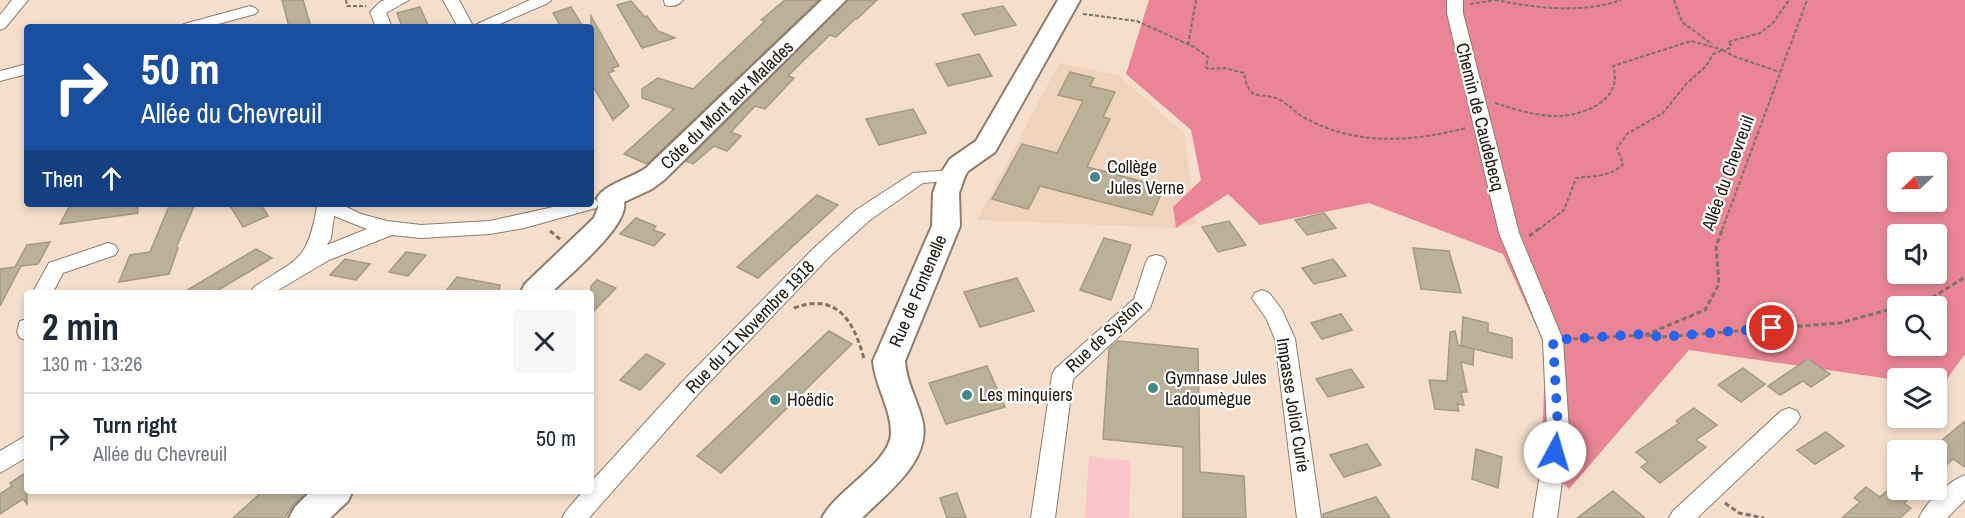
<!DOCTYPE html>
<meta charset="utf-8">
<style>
body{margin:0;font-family:"Archivo Narrow",sans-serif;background:#f6f6f7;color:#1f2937;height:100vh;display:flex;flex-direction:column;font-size:22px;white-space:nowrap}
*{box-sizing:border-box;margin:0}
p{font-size:20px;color:#747a83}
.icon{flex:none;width:33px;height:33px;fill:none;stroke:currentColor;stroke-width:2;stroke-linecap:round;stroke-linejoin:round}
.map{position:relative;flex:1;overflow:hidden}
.panel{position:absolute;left:24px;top:290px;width:570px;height:204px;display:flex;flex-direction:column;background:#fff;border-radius:6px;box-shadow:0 3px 9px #0003}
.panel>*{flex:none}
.hud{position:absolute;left:24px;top:24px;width:570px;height:183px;border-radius:6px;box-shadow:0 3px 9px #0003;background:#1a4fa0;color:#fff;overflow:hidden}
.needle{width:39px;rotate:248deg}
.fabs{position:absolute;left:1887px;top:152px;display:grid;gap:12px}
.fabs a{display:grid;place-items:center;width:60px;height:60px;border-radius:6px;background:#fff;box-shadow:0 3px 9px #0003;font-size:30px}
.pin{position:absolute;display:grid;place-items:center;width:51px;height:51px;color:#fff;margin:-26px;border:3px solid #fff;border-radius:50%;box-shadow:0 2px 6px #0007}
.me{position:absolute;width:66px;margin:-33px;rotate:6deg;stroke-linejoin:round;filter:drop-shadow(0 0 4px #0008)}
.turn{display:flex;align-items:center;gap:21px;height:126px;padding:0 18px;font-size:27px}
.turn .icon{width:78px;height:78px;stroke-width:2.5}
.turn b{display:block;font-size:42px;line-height:51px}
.then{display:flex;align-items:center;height:57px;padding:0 18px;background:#0003;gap:12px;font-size:22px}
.round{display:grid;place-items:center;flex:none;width:63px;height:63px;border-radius:6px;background:#f6f6f7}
.headline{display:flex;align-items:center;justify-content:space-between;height:102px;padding:0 18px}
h1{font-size:36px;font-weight:700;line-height:45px}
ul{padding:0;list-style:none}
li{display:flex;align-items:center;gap:18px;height:90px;padding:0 18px;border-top:2px solid #e0e1e3}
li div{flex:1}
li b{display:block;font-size:22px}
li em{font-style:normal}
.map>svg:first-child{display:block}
</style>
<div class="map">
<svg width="1965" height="518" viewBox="0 0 1965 518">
<rect width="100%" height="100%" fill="#f5dfcc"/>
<path fill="#efd3bc" d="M1059,63L1120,76L1184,134L1197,223L1179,228L977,220Z"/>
<path fill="#fbc4cb" d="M1089,456L1131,461L1129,518H1085Z"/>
<path fill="#e98595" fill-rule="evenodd" d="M1149,0H1965V354L1942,386H1937L1936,378H1898L1897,380L1689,350L1569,489L1541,461L1546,347L1503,254L1369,203L1260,225L1228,194L1176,228L1173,207L1201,180L1191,130L1126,74ZM1898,162H1936V201H1898ZM1898,234H1936V273H1898ZM1898,306H1936V345H1898Z"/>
<g fill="#bbb199" stroke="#a39a82" stroke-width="1.5">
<path d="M282,0H303L311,27H289Z"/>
<path d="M785,0H819L647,164L624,154L674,109L642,98V89L658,78L693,89L765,21L761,20Z"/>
<path d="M848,0H877L857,19H855L836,37L830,35L806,58L788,76L794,78L765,109L755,106L731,132L741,136L727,151L714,146L693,164L686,161Z"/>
<path d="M631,1L645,17L647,16L658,31L675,38L642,48L617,5Z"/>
<path d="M1003,6L1016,25L975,35L962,14Z"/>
<path d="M420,7L429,27H402L397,13Z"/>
<path d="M571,7L583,27H561L553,13Z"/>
<path d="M591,16L619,66L612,68L614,71L608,73L629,106L613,120L591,83Z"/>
<path d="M979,54L992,76L948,86L936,64Z"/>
<path d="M1070,72L1094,78L1090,86L1115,92L1103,117L1110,119L1087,167L1164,187L1152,215L1040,186L1028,209L992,199L1022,144L1057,153L1083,101L1058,95Z"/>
<path d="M913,109L926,133L879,145L866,119Z"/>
<path d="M817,195L838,205L758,278L737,267Z"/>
<path d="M92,204H137L138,213L60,224L69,207Z"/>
<path d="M170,204H195L176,248H178L169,274L119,282L130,255L150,252Z"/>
<path d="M229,204H261L268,216L243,227Z"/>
<path d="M1324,213L1336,228L1307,235L1295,220Z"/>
<path d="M636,218L656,226L653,230L665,234L654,246L620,234Z"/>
<path d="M1229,221L1246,245L1218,252L1202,227Z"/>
<path d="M1104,238L1131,245L1111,300L1080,290Z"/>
<path d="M50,242L38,264L21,266L0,306V269L15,267L27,245Z"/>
<path d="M1413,248L1449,251L1461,293L1421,289Z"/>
<path d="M256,249L272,258L215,292H184Z"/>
<path d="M406,252L426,255L408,276L389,272Z"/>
<path d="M345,259L370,264L356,280L330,275Z"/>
<path d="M1333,259L1346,276L1314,284L1302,268Z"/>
<path d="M457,277L500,285L499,292H445Z"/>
<path d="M1017,278L1034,311L980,327L964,292Z"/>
<path d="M597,280L616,288L591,314V286Z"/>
<path d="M1341,314L1352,330L1322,339L1311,323Z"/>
<path d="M1463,317L1488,323V332L1512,338V358L1461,346Z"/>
<path d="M829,331L852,344L721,473L697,456Z"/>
<path d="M1455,331L1458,345L1474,349L1473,365L1461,362L1467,392H1461L1464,405L1457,404L1459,411L1435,409L1429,380L1447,381L1450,332Z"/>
<path d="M1118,341L1198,349L1200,472L1244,476L1246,518H1183V447L1103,439L1109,349Z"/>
<path d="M646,354L665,364L640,390L620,380Z"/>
<path d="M1808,359L1830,374L1811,387L1803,381L1780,395L1768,386Z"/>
<path d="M987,366L1005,407L946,424L929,383Z"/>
<path d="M1743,368L1765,384L1741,402L1718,385Z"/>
<path d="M1351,369L1364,387L1328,397L1316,379Z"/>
<path d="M1694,408L1717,425L1696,440L1706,447L1660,483L1641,467L1648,462L1636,452L1679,423L1676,421Z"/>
<path d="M1965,421V467L1953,459L1936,474V445Z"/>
<path d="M1826,432L1844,446L1815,464L1797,450Z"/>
<path d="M1367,444L1381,465L1344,477L1330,455Z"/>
<path d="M1476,449L1502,457L1498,488L1472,479Z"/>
<path d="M27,472V504L23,499L0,514V494L12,486L10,483Z"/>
<path d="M1866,487L1880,497L1889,489H1920L1904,503L1911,508L1900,518H1842L1860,502L1854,498Z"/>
<path d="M264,490H308L293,505L285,518H233Z"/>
<path d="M1613,491L1645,518H1577Z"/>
<path d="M957,493L966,518H947L940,498Z"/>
<path d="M1376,497L1390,518H1323V514Z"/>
</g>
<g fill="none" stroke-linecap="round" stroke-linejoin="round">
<defs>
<g id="street">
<path d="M12,0H28L5,28L0,30V15Z"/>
<path d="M385,0H409L386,13L392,27H376L370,12L380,2Z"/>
<path d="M443,0H459L473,26L530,0H551L548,3L493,27H458Z"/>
<path d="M664,0H683C678,6 671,7 665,5Z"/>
<path d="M1447,0H1463V13L1519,233L1563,340L1569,430L1557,518H1533L1547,430L1543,340L1499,233L1447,13Z"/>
<path d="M250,6L255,8L258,11L255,14L207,27H181L184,24Z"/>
<path d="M27,64V74L0,81V71Z"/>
<path d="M952,170L958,172L961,176L958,180L923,183L870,220L828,258L699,393L589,518H562L566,511L584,490H591V482L683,381L814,248L856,210L913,173Z"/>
<path d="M591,198L596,200L598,204L596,208L524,228L490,234L421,238L392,235L329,260L275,292H251L254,287C298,258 307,262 317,207L315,204H340L361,214L387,221L421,225L490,221L567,204H591ZM334,216L367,229L327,245L331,238Z"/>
<path d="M108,243L115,245L118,250L115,255L63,273L53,292H33L49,263Z"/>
<path d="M1156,255L1163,257L1166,262L1150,308L1073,379L1055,518H1031L1052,375L1055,369L1134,299L1146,262L1149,257Z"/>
<path d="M1262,290L1269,293L1282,310L1295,339L1321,518H1297L1275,339L1266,318L1252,298L1255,293Z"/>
<path d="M27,319V340L20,338L17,332L20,321Z"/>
<path d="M1789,408L1797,411L1800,417L1797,423L1697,518H1669L1673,511L1781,411Z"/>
<path d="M27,435V457L0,473V451Z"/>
<path d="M1965,475V500L1947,518H1919C1926,502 1949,481 1965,475Z"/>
</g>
<g id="secondary">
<path d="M822,0H846L664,180L652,189L624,202C629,226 569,275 552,292H521L525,284L594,218L598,208L597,198C605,184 632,178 646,168Z"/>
<path d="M1058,0H1080L995,152L968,171L965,176L959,193L960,226L905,361C906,382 917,399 922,419C933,460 887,493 862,518H822C836,490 891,462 891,433C891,408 875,386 873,361L932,226L933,193L939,176L950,159L976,141Z"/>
<path d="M312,490H353L348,501L330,518H289L295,507Z"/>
</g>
</defs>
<use href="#street" stroke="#907c6b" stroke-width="2"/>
<use href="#secondary" stroke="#907c6b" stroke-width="4"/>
<g stroke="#807266" stroke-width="2" stroke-dasharray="4 2" stroke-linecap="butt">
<path d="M346,0L347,6H366"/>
<path d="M1495,0C1537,8 1580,14 1621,0"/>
<path d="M1674,0L1682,22L1712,44"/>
<path d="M1470,4L1495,0"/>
<path d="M1083,14L1137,21L1194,47L1208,57L1206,67L1208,69L1225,68L1244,73L1247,86L1252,93C1260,97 1270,95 1278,99C1288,103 1295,113 1305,118C1357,146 1410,142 1466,128"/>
<path d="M1188,45L1196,0"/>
<path d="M1723,50L1733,56L1780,72"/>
<path d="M1495,103C1514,109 1535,116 1556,116C1584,116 1624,100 1613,66L1691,41L1723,50L1730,48L1731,45L1728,42L1760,33L1773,23L1789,0"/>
<path d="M1538,230L1564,210L1576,178C1592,176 1611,177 1623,164L1617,148L1627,134L1663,113L1687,83L1706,66L1713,54L1723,50"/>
<path d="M1722,230L1807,0"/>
</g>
<g stroke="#807266" stroke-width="3" stroke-dasharray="5 3" stroke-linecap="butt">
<path d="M550,231L561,240"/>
<path d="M1529,236L1540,228"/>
<path d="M1901,306L1933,297L1965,277"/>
<path d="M794,308C837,292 854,321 864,359"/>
<path d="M1646,335L1661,337L1840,323L1898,307"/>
<path d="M1573,339L1645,335L1705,310L1719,284L1716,246L1723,228"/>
<path d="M1725,503L1739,513L1764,518"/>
</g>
<use href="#street" fill="#fff" fill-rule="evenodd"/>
<use href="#secondary" fill="#fff" fill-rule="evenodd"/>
</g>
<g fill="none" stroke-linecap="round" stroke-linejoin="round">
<path stroke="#2563eb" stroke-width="10" stroke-dasharray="0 18" d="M1555,452L1558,429L1553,340L1645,334L1660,337L1772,328"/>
</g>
<g fill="#428a89" stroke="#fff" stroke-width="2">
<circle cx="1095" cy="177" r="6"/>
<circle cx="1153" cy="388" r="6"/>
<circle cx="967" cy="395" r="6"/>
<circle cx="775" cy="400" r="6"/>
</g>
<g text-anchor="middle" stroke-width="4.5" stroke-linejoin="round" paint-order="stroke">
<g font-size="18" fill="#1f1811" stroke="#fff">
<text transform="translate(727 105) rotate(-44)" y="6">Côte du Mont aux Malades</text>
<text transform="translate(1480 117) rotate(76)" y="6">Chemin de Caudebecq</text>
<text transform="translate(1728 173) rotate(-70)" y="6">Allée du Chevreuil</text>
<text transform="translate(918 291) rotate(-67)" y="6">Rue de Fontenelle</text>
<text transform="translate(750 327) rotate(-46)" y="6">Rue du 11 Novembre 1918</text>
<text transform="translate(1104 336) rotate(-43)" y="6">Rue de Syston</text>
<text transform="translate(1293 405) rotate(81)" y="6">Impasse Joliot Curie</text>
</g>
<g font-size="18" fill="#1f1811" stroke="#fff" text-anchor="start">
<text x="1107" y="173">Collège<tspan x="1107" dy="21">Jules Verne</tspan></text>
<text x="1165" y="384">Gymnase Jules<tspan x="1165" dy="21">Ladoumègue</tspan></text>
<text x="979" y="401">Les minquiers</text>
<text x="787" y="406">Hoëdic</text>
</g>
</g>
</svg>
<div class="fabs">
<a><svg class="needle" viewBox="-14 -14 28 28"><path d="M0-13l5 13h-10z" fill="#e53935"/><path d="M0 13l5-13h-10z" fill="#747a83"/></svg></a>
<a><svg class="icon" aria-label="sound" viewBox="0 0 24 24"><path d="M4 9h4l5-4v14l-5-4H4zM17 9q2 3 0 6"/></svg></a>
<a><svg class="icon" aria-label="search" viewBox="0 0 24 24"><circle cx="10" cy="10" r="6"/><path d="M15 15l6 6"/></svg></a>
<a><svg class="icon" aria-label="layers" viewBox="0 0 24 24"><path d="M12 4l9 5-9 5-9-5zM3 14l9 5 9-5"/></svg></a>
<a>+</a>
</div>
<div class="pin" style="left:1772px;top:328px;background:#d93025"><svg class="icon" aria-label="arrive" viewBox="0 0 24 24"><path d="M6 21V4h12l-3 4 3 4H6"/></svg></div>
<svg class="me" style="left:1555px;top:452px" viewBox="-20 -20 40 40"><circle r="19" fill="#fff"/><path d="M0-13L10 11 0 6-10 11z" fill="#2563eb"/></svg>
<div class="hud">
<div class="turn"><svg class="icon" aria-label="right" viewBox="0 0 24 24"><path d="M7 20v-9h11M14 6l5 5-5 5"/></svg><div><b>50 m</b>Allée du Chevreuil</div></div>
<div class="then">Then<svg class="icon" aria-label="ahead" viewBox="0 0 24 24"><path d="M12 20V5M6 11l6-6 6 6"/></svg></div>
</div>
<section class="panel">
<div class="headline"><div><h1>2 min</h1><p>130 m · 13:26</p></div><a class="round"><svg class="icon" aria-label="close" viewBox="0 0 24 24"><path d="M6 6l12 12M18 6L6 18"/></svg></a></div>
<ul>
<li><svg class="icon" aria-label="right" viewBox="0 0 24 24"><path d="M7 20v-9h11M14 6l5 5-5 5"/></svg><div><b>Turn right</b><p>Allée du Chevreuil</p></div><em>50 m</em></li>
</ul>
</section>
</div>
